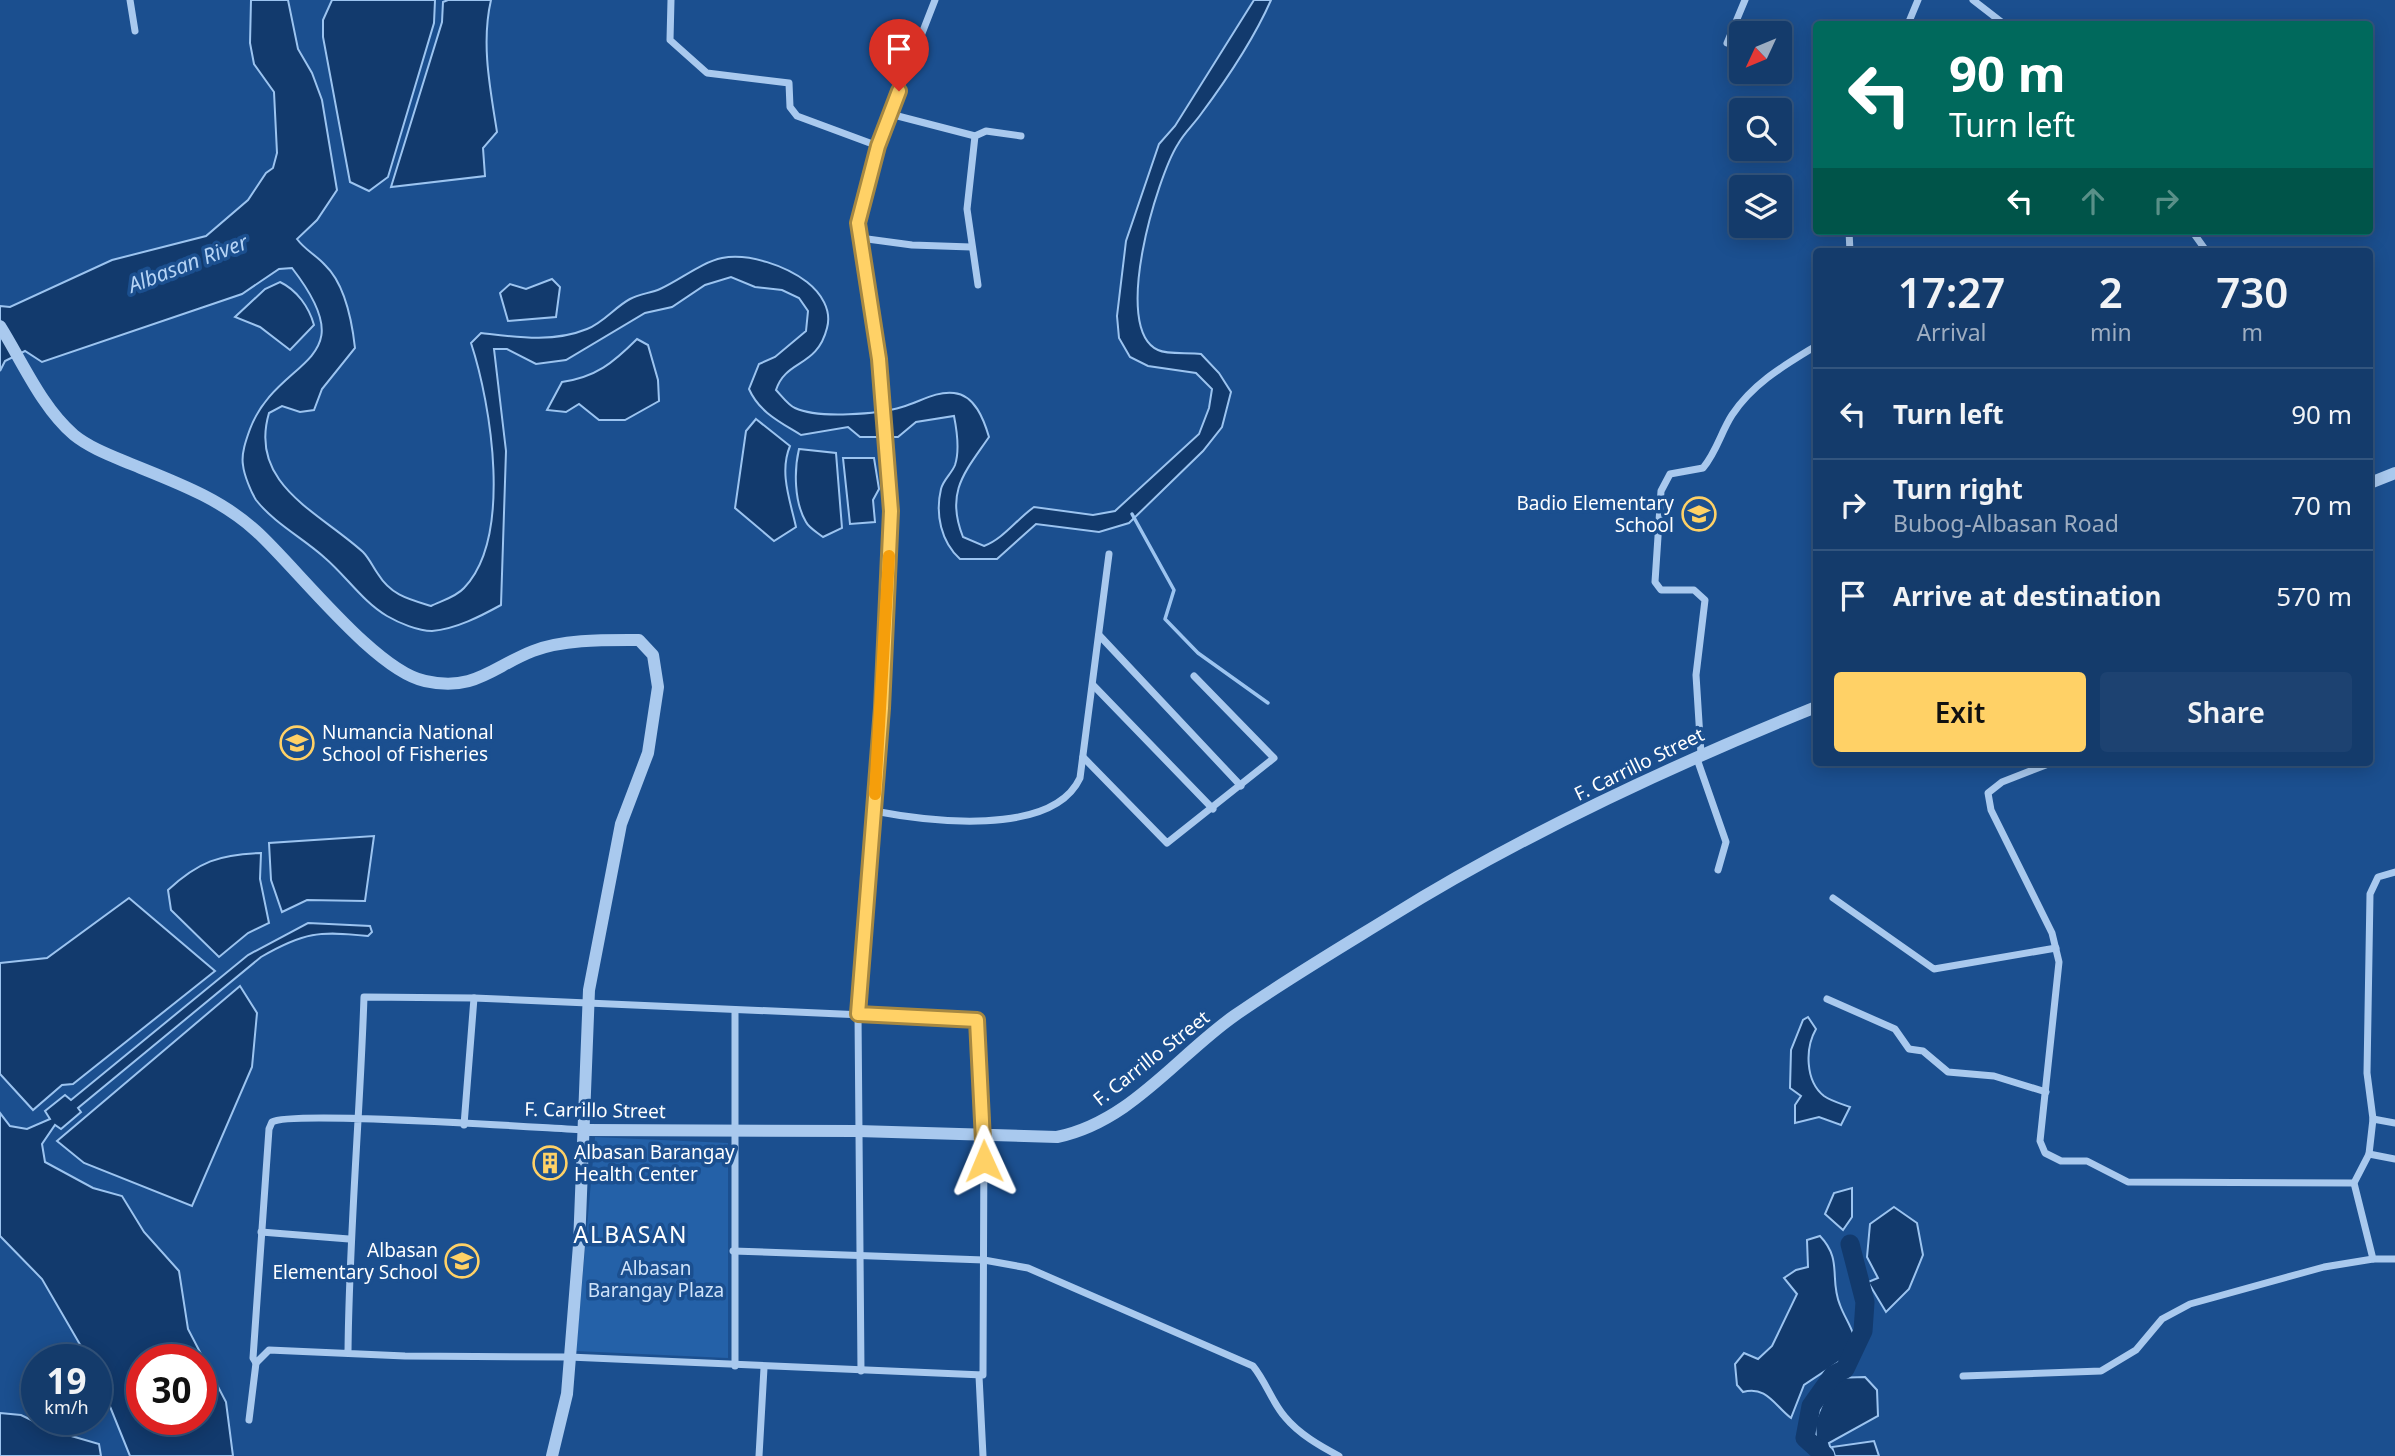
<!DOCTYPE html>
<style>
body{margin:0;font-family:"Noto Sans",sans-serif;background:#1d4271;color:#f1f3f6;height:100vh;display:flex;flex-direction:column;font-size:26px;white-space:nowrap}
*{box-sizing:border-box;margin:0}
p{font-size:23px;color:#9dadc1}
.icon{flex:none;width:38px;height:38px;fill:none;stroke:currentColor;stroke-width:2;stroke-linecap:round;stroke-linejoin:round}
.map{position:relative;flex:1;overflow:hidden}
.sheet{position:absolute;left:1813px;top:248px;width:560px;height:518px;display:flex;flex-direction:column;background:#143b6b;border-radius:7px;box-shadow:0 4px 18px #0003,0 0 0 2px #33557e}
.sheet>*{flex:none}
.hud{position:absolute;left:1813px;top:21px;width:560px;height:214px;border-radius:7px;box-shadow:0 4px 18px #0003,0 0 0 2px #33557e;background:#00695c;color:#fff;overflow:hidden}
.needle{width:46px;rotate:226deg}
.fabs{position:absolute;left:1729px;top:21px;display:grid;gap:14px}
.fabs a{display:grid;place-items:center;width:63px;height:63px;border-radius:7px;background:#143b6b;box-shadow:0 4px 18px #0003,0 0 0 2px #33557e;font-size:35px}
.speed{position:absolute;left:21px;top:1344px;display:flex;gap:14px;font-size:35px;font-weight:700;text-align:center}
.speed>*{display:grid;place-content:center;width:91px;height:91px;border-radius:50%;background:#143b6b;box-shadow:0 4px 18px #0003,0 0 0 2px #33557e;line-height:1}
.speed small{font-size:18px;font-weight:400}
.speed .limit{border:10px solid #d22;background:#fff;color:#111}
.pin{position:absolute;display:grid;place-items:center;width:60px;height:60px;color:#fff;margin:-72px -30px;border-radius:50% 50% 50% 0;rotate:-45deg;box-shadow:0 0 7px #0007}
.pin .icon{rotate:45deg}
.me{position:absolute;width:77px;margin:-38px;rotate:359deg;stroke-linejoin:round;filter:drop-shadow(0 0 5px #0008)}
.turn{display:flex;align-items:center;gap:24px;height:147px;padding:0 21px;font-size:32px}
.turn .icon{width:91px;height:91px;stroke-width:2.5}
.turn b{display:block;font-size:49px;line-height:60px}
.lanes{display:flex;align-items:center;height:66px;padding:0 21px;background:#0003;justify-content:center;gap:35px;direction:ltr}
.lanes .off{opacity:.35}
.eta{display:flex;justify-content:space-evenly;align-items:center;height:119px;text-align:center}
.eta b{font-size:42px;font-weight:600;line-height:49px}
.button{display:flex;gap:14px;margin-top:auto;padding:14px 21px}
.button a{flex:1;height:80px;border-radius:7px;background:#ffd166;color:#111;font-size:28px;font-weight:600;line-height:80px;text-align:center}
.button a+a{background:#1d4271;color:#f1f3f6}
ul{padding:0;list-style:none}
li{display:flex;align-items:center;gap:21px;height:91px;padding:0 21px;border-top:2px solid #33557e}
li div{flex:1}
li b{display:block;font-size:26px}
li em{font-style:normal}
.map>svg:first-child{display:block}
</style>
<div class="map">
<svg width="2395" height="1456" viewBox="0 0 2395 1456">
<rect width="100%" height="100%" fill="#1b4f8f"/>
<path fill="#2461a8" d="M595,1137L728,1143V1358L576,1351Z"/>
<g fill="#123a6d" stroke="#9cc4f0" stroke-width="2" fill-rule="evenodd">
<path d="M251,0H288L298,49L312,73L322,100L337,190L317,220L297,239C305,250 316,255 325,265C345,284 352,321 355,348L322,389L314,410L300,412L282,406L269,413C248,484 319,512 363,552C369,558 373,567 378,574C391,595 408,599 431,606C441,601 456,597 464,588C513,537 491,404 471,343L481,333C516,337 553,343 587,329C603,323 615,307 630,299C639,294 651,293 660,289C680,280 702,262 722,258C750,253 786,266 807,282C821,293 832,310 827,328C817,368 786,359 776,390C781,395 788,405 795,408C818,419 879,414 902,407C920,402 935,391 954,393C975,395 984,420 989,437C965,472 945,492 963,537L984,546C1003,539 1016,520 1034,507L1093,515L1115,511L1199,434L1209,408L1212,389L1196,373L1148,366L1130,357L1119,338L1117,316L1126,241L1159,144L1175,126L1254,0H1271C1253,41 1227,79 1201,114C1194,124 1184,133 1178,144C1157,177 1111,329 1158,350C1168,355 1189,352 1201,354L1219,373L1231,392L1222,427L1203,451L1129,523L1099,532L1036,524L997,559H960C941,542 935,514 941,489C943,480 952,473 955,465C960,450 957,431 954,416L916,422L898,437H860L848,427L801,435C780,422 759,412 749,389L759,364L775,357L806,331L808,311L799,298L782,290L755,287L731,277L705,285L672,307L645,313L566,360L536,364L507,349H494L506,451L501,605C481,616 456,629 432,631C418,631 399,623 387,616C363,602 346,576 325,558C303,538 275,524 256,500C251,492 244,475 243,465C241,454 246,440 250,429C278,355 368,366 292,268L279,269L242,294L42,362L25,351L5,361L0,371V306L10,307L112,260L206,236L248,200L266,173L273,168L277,153L274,92L254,64L250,43Z"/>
<path d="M332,0H435L434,23L388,177L369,191L350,182L323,37V20Z"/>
<path d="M448,0H491C481,43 490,88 497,132L483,148L485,176L391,187L442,22L443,2Z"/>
<path d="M552,279L560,287L556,317L508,321L500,293L510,284L526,289Z"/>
<path d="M280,282C297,290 309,307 314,325L290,350L260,327L235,317L265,289Z"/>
<path d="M637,339L648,345L658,380L659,401L625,420H599L579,404L566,412L547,410L562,382C596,377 613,363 637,339Z"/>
<path d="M756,419L790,446C779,472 790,500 796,527L774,541L735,508L746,431Z"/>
<path d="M799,449L836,453L842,528L823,537C818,533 809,528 806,522C794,502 794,470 799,449Z"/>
<path d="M843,458H874L879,489L873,500L875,522L850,524Z"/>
<path d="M374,836L365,901L307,900L282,912L271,880L269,843Z"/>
<path d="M261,853L260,879L269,923L248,933L219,957L171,910L168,890C198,862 220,854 261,853Z"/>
<path d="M129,898L215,971L73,1084L62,1085L33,1110L0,1074V963L47,958Z"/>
<path d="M308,923L370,926L372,932L368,936C319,931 304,932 261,957L78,1108L81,1112L61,1129L55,1125L42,1144L45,1162L93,1188L122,1196L144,1232L179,1271L188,1329L226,1402L233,1456H130L96,1372V1360H89L42,1279L0,1236V1113L10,1126L27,1129L50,1119L45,1111L65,1095L71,1100L248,955ZM142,1360H201V1419H142Z"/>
<path d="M240,986L257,1013L252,1067L192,1206L84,1163L57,1141Z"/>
<path d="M1808,1017L1816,1029C1805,1048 1805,1081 1824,1096C1831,1101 1842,1104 1850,1107L1841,1125L1819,1117L1795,1123V1105L1801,1096L1790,1088L1791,1050L1803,1020Z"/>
<path d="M1852,1188V1217L1843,1230L1825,1214L1834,1193Z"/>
<path d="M1894,1207L1917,1223L1923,1255L1909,1289L1886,1312L1868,1282L1878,1278L1867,1257L1870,1224Z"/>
<path d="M1820,1236C1843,1260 1829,1279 1840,1305C1844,1316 1850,1324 1854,1336L1843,1359L1804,1385L1791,1418C1775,1406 1766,1385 1743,1392L1737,1385L1735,1364L1744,1353L1758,1359L1772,1346L1797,1294L1784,1278L1796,1270L1808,1267L1807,1240Z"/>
<path d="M1865,1377L1877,1390L1878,1416L1829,1443L1833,1456H1817L1815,1422L1833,1378Z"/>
<path d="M0,1413L21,1415L54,1431L99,1444L101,1456H0Z"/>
<path d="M1874,1441L1879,1456H1835L1832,1447Z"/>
</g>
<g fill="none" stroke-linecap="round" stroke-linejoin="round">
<path stroke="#9cc4f0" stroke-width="3.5" d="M1132,514L1174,590L1165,619L1198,653L1268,703"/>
<path stroke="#123a6d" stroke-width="19" d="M1825,1456L1805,1438L1811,1406L1833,1375L1845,1369L1863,1331L1865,1302L1850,1244"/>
<g stroke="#a9c9ee" stroke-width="7">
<path d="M130,0L135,31"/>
<path d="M671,0L670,40L707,73L789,83L790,107L797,116L878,146"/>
<path d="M1973,0L2004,24"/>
<path d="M1908,24L1918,0"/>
<path d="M1727,43L1745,0"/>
<path d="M890,114L975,136"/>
<path d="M1849,231L1850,252"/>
<path d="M2192,231L2207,252"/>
<path d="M860,238L912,245L971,247"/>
<path d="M978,285L967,209L975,136L986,131L1021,136"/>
<path d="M1099,635L1241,786"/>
<path d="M1093,685L1213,809"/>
<path d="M1701,754L1696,675L1705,600L1694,590H1661L1655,582L1661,491L1670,474L1703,468C1717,451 1721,432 1732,415C1753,383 1785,365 1816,346"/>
<path d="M1696,756L1726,842L1718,870"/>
<path d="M1083,757L1167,843L1274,758L1194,676"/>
<path d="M2051,763L2002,782L1988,793L1991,810L2052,933L2059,962L2040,1141L2045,1153L2061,1161H2087L2128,1182L2354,1183"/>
<path d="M874,811C926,821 1052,838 1080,778L1109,554"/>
<path d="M2395,872L2378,877L2370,894L2367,1073L2373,1119L2369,1154L2354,1183L2373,1259H2395"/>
<path d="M1833,898L1934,969L2056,948"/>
<path d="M1827,999L1895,1029L1909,1049L1923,1051L1948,1072L1994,1076L2046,1092"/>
<path d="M2373,1119L2395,1123"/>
<path d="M464,1125L474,998"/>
<path d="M2369,1154L2395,1159"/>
<path d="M261,1232L349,1239"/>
<path d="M733,1251L984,1260L1028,1268L1253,1366C1266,1382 1272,1402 1285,1417C1299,1434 1320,1446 1339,1456"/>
<path d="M348,1353C349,1234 360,1116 364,997L474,998L977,1020L984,1136L983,1375L569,1357L405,1356L269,1350L256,1363L253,1358L269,1129L272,1122C291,1110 543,1128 585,1130"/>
<path d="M735,1366V1010"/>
<path d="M861,1371L858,1014L882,708L891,511L879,359L858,223L878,146L935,0"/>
<path d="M979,1376L983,1456"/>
<path d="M1963,1376L2101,1371L2136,1350L2162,1319L2190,1304L2324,1267L2373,1259"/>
<path d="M249,1420L256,1363"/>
<path d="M759,1456L764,1368"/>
</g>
<g stroke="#a9c9ee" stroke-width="12">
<path d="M0,326C22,361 42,408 74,435C90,448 112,456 131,464C175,482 220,498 256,531C295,566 375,671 425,681C475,692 492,667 533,651C564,639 606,640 639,640L653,655L658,687L648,753L621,824L589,990L579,1245L567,1394L552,1456"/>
<path d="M2370,483L2395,473"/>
<path d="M586,1130L858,1131L1057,1137C1130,1122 1176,1057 1234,1016C1284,981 1338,949 1390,917C1525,833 1670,766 1816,707"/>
</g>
</g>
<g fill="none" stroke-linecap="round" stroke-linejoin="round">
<defs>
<path id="route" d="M899,91L878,146L858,223L879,359L891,511L882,708L858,1014L977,1020L984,1161"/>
</defs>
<use href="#route" stroke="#a68842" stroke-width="18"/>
<use href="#route" stroke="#ffd166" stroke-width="12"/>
<path stroke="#f59e0b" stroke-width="12" d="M875,794L889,556"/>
</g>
<defs>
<symbol id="school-ring" viewBox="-11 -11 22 22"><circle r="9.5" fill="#1b4f8f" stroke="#ffd166" stroke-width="1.5"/><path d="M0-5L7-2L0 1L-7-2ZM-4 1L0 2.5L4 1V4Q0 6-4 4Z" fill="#ffd166"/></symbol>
<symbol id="building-ring" viewBox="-11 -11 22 22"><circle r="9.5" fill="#1b4f8f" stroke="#ffd166" stroke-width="1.5"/><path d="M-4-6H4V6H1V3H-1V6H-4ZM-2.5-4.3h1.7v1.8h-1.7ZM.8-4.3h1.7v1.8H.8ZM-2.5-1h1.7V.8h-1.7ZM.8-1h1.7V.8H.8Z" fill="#ffd166"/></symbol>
</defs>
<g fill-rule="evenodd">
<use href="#school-ring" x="1680" y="495" width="38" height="38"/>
<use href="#school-ring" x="278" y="724" width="38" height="38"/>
<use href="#building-ring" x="531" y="1144" width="38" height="38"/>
<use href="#school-ring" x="443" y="1242" width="38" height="38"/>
</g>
<g text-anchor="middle" stroke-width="7" stroke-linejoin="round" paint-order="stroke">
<g font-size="19" fill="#fff" stroke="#1b4f8f" text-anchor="end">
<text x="1674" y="510">Badio Elementary<tspan x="1674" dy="22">School</tspan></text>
<text x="322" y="739" text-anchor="start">Numancia National<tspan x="322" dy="22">School of Fisheries</tspan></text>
<text x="574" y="1159" text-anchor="start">Albasan Barangay<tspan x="574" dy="22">Health Center</tspan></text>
<text x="438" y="1257">Albasan<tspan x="438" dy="22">Elementary School</tspan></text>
</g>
<g font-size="19" fill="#fff" stroke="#1b4f8f">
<text transform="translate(1639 764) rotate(-26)" y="7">F. Carrillo Street</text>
<text transform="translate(1151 1058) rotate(-38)" y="7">F. Carrillo Street</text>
<text transform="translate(595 1110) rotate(1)" y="7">F. Carrillo Street</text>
</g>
<g font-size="19" fill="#cfe3fa" stroke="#1b4f8f">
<text x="656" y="1275">Albasan<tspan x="656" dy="22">Barangay Plaza</tspan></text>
</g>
<g font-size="21" font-style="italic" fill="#b5d3f5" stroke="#1b4f8f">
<text transform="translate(188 264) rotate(-21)" y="7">Albasan River</text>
</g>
<g font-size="23" letter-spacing="2" fill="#fff" stroke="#1b4f8f">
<text x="631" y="1243">ALBASAN</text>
</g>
</g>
</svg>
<div class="fabs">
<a><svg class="needle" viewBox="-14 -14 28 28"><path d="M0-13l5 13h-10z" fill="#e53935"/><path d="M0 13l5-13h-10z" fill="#9dadc1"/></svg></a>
<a><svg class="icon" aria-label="search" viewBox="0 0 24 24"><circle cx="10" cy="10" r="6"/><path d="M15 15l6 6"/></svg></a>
<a><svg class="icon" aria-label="layers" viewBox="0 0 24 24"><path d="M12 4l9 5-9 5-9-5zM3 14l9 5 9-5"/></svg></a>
</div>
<div class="speed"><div>19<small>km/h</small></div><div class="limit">30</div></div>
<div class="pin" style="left:899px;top:91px;background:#d93025"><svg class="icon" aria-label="arrive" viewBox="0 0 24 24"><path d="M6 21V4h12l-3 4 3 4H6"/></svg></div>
<svg class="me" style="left:984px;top:1161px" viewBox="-20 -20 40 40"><path d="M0-17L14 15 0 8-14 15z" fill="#ffd166" stroke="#fff" stroke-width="4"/></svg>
<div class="hud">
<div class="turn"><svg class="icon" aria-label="left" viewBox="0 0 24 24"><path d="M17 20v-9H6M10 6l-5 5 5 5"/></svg><div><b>90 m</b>Turn left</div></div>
<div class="lanes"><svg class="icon" aria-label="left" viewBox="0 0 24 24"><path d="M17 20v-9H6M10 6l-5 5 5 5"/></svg><svg class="icon off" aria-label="ahead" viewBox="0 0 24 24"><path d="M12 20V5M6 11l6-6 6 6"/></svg><svg class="icon off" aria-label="right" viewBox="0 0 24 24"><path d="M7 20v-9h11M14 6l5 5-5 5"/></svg></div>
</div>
<section class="sheet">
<div class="eta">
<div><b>17:27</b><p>Arrival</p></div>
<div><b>2</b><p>min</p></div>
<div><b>730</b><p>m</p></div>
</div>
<ul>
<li><svg class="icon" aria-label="left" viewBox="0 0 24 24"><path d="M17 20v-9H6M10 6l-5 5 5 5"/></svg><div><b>Turn left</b></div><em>90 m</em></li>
<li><svg class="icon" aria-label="right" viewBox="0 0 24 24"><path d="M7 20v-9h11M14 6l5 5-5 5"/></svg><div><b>Turn right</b><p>Bubog-Albasan Road</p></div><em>70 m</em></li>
<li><svg class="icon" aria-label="arrive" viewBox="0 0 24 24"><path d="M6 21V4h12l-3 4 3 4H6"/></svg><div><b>Arrive at destination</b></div><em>570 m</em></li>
</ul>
<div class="button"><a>Exit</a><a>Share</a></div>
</section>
</div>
